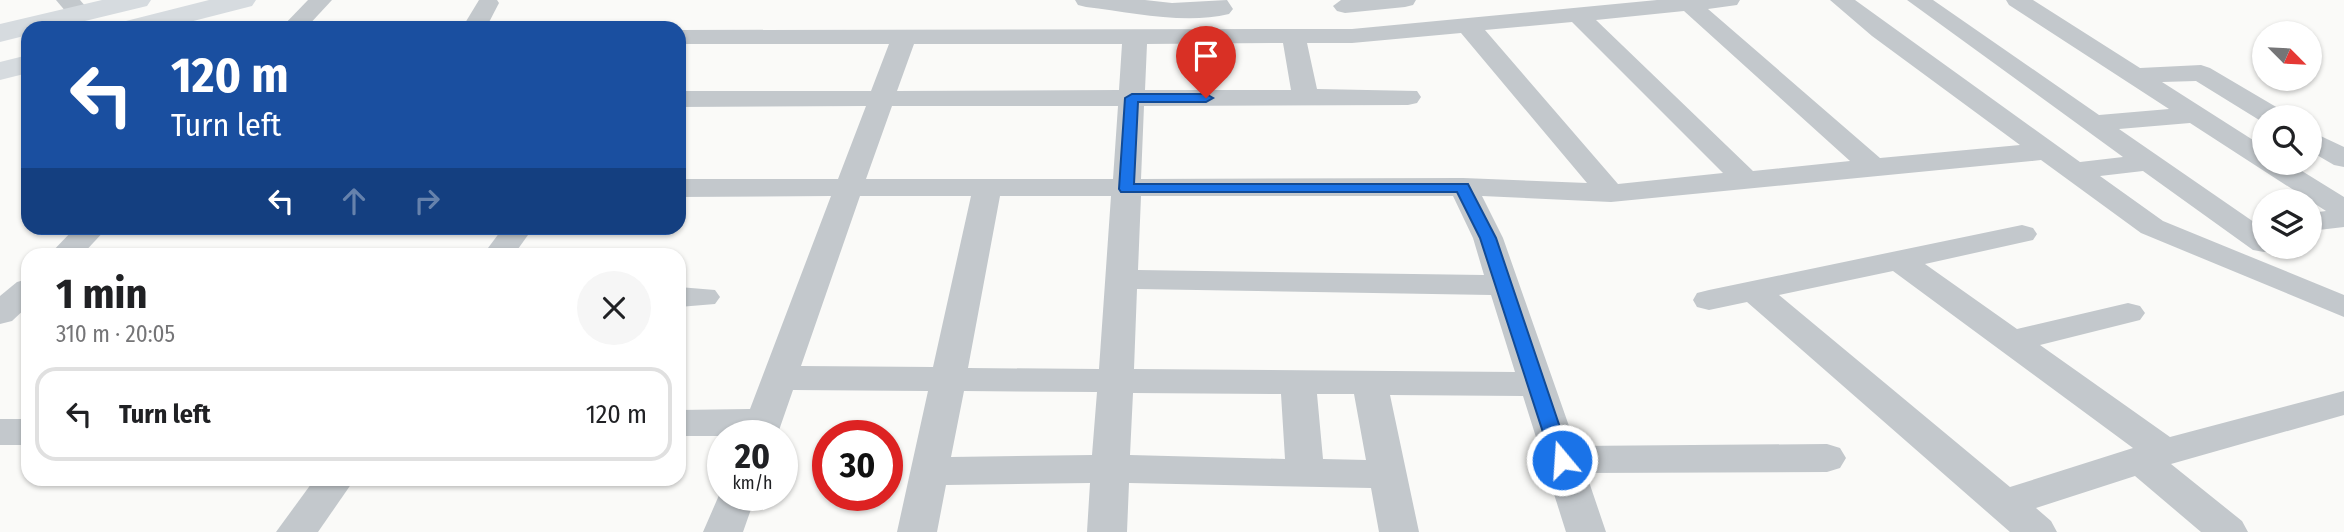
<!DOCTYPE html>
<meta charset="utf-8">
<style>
body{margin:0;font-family:"Fira Sans Condensed",sans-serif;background:#f6f6f6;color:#202124;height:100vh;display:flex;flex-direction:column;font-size:26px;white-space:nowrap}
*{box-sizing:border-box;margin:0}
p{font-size:23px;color:#757577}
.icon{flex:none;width:38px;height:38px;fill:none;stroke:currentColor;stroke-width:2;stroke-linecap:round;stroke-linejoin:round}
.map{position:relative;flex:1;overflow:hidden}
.sheet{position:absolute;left:21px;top:248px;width:665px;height:238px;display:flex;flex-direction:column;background:#fff;border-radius:21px;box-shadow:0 2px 5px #0004}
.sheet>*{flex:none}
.banner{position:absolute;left:21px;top:21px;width:665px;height:214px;border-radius:21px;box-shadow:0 2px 5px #0004;background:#1a4fa0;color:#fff;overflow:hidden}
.needle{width:46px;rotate:114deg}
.fabs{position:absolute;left:2252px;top:21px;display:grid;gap:14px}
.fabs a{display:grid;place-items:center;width:70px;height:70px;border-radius:50%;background:#fff;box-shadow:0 2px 5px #0004;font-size:35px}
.speed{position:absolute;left:707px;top:420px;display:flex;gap:14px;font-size:35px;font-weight:700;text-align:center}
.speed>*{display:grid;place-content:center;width:91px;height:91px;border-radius:50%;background:#fff;box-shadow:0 2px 5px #0004;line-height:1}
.speed small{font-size:18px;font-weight:400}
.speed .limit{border:10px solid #d22;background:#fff;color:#111}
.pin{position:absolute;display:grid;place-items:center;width:60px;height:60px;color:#fff;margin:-72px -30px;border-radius:50% 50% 50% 0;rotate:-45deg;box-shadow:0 0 7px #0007}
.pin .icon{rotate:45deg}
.me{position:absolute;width:77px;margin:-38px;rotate:342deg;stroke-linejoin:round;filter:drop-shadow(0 0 5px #0008)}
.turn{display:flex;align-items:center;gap:24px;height:147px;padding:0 35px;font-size:32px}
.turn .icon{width:91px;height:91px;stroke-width:2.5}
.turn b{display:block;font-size:49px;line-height:60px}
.lanes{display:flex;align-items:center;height:66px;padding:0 35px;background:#0003;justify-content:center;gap:35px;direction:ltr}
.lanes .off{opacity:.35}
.round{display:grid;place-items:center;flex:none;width:74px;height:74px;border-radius:37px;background:#f6f6f6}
.head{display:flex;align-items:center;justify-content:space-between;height:119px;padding:0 35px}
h1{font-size:42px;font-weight:700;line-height:52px}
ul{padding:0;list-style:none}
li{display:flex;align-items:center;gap:21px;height:94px;margin:0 14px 10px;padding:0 21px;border:4px solid #e0e0e0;border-radius:21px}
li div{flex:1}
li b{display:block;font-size:26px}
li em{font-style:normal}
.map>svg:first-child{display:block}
</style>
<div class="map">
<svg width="2344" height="532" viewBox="0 0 2344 532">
<rect width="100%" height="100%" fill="#fafaf8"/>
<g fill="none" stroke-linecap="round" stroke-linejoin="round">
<g fill="#c3c8cc" fill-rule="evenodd">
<path d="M56,0H80L92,14L88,19H72Z"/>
<path d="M308,0H332L306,28H281Z"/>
<path d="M479,0H497L499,3L486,28H462Z"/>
<path d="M1075,0H1145L1172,3L1227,0L1233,9L1229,14C1184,25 1131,12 1086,7L1078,5Z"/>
<path d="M1341,0H1416L1413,5L1405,7L1345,13L1337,11L1333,6Z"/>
<path d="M1657,0H1740L1737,5L1708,9L1880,158L2020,145L1872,36L1830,0H1855L2080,162L2123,157L1907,0H1933L2099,115L2169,109L2009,5L2006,0H2033L2140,68L2201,65L2210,68L2283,111L2287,117H2264V123L2196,81L2162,82L2264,147V163H2289L2344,197V227L2310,231V213L2326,211L2190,123L2119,129L2264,229V247H2277L2275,250L2264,252L2253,250L2143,171L2100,176L2163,221L2344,295V317L2141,233L2041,160L1611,202L1482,196L1503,238L1576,446L1827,444L1840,448L1846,458L1840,468L1827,472L1586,473L1606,532H1566L1523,396L1390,395L1419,532H1379L1371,488L1129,483L1127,532H1087L1090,483L946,485L937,532H897L928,391L793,390L777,436H679V410L750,409L831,196L679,197V179H838L866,106L679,107V91H871L889,44H679V30L1352,29ZM1684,11L1850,161L1753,171L1596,20ZM1572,22L1723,173L1618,184L1485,30ZM1461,33L1587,183L1463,178L1141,179L1144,106L1408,105L1417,103L1421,97L1417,91L1317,89L1307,43H1352ZM1283,43L1291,90H1145L1147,44ZM914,44H1122L1119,90L897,91ZM892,106H1118L1113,179H866ZM860,196H971L933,367L801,366ZM1000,196H1111L1099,369L968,368ZM1141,196H1453L1473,238L1484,275L1138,270ZM1137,289L1491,295L1515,372L1134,369ZM964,391L1097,392L1092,455L951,457ZM1133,393L1281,394L1285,459L1130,455ZM1317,394H1354L1366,460L1323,459Z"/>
<path d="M2310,131L2344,147V167L2334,165L2310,151Z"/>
<path d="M2022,225L2033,228L2037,234L2033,240L1925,264L2017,329L2128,303L2140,306L2145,313L2140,320L2040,345L2170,437L2344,391V415L2171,464L2242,521L2248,532H2201L2135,476L2036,508L2051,521L2057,532H2010L1747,302L1709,310L1697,307L1693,300L1697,293L1709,290ZM1893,271L2133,448L2010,487L1779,295Z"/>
<path d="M75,228H107L81,256H48Z"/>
<path d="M503,228H533L513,256H482Z"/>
<path d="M28,279V306L12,321L0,324V296L17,282Z"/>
<path d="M679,287L715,290L720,297L715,304L679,307Z"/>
<rect x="0" y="419" width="28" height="26"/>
<path d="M314,480H354L318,532H276Z"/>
<path d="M723,486V495H756L743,532H703Z"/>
</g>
<g fill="#d6dbdf" fill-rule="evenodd">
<path d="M102,0H151L147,6L56,28H28V35L0,42V24Z"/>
<path d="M209,0H256L252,6L166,28H118L122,22Z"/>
<path d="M28,55V73L0,80V62Z"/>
</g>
</g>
<path fill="#1a73e8" stroke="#114b97" stroke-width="2" d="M1132,94H1206L1213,98L1206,102H1138L1134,184H1468L1496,238L1571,460L1569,465H1555L1552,460L1480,238L1457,192H1121L1119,189L1125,98Z"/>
</svg>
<div class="fabs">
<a><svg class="needle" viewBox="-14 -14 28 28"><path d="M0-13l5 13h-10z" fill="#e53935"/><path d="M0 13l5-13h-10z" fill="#757577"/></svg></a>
<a><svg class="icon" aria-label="search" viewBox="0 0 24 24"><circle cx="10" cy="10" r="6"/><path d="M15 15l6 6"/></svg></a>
<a><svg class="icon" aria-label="layers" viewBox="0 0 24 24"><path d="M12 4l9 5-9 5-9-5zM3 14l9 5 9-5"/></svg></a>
</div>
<div class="speed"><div>20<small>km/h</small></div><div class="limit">30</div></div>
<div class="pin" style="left:1206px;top:98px;background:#d93025"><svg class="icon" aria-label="arrive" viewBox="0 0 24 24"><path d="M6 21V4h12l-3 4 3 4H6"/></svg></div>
<svg class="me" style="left:1562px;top:460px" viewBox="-20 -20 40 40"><circle r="17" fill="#1a73e8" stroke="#fff" stroke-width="3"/><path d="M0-11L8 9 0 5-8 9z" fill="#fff"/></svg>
<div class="banner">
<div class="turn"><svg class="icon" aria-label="left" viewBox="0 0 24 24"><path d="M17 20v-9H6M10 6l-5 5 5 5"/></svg><div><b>120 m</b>Turn left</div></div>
<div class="lanes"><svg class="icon" aria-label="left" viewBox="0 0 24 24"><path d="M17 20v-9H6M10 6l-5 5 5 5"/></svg><svg class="icon off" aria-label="ahead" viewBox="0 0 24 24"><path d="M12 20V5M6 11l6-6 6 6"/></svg><svg class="icon off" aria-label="right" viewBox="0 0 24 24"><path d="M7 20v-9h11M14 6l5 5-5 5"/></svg></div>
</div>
<section class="sheet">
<div class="head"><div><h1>1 min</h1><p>310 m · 20:05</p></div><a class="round"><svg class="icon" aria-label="close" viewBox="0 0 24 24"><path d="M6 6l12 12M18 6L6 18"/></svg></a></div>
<ul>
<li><svg class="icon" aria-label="left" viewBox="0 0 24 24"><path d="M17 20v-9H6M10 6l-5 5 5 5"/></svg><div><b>Turn left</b></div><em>120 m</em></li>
</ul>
</section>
</div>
